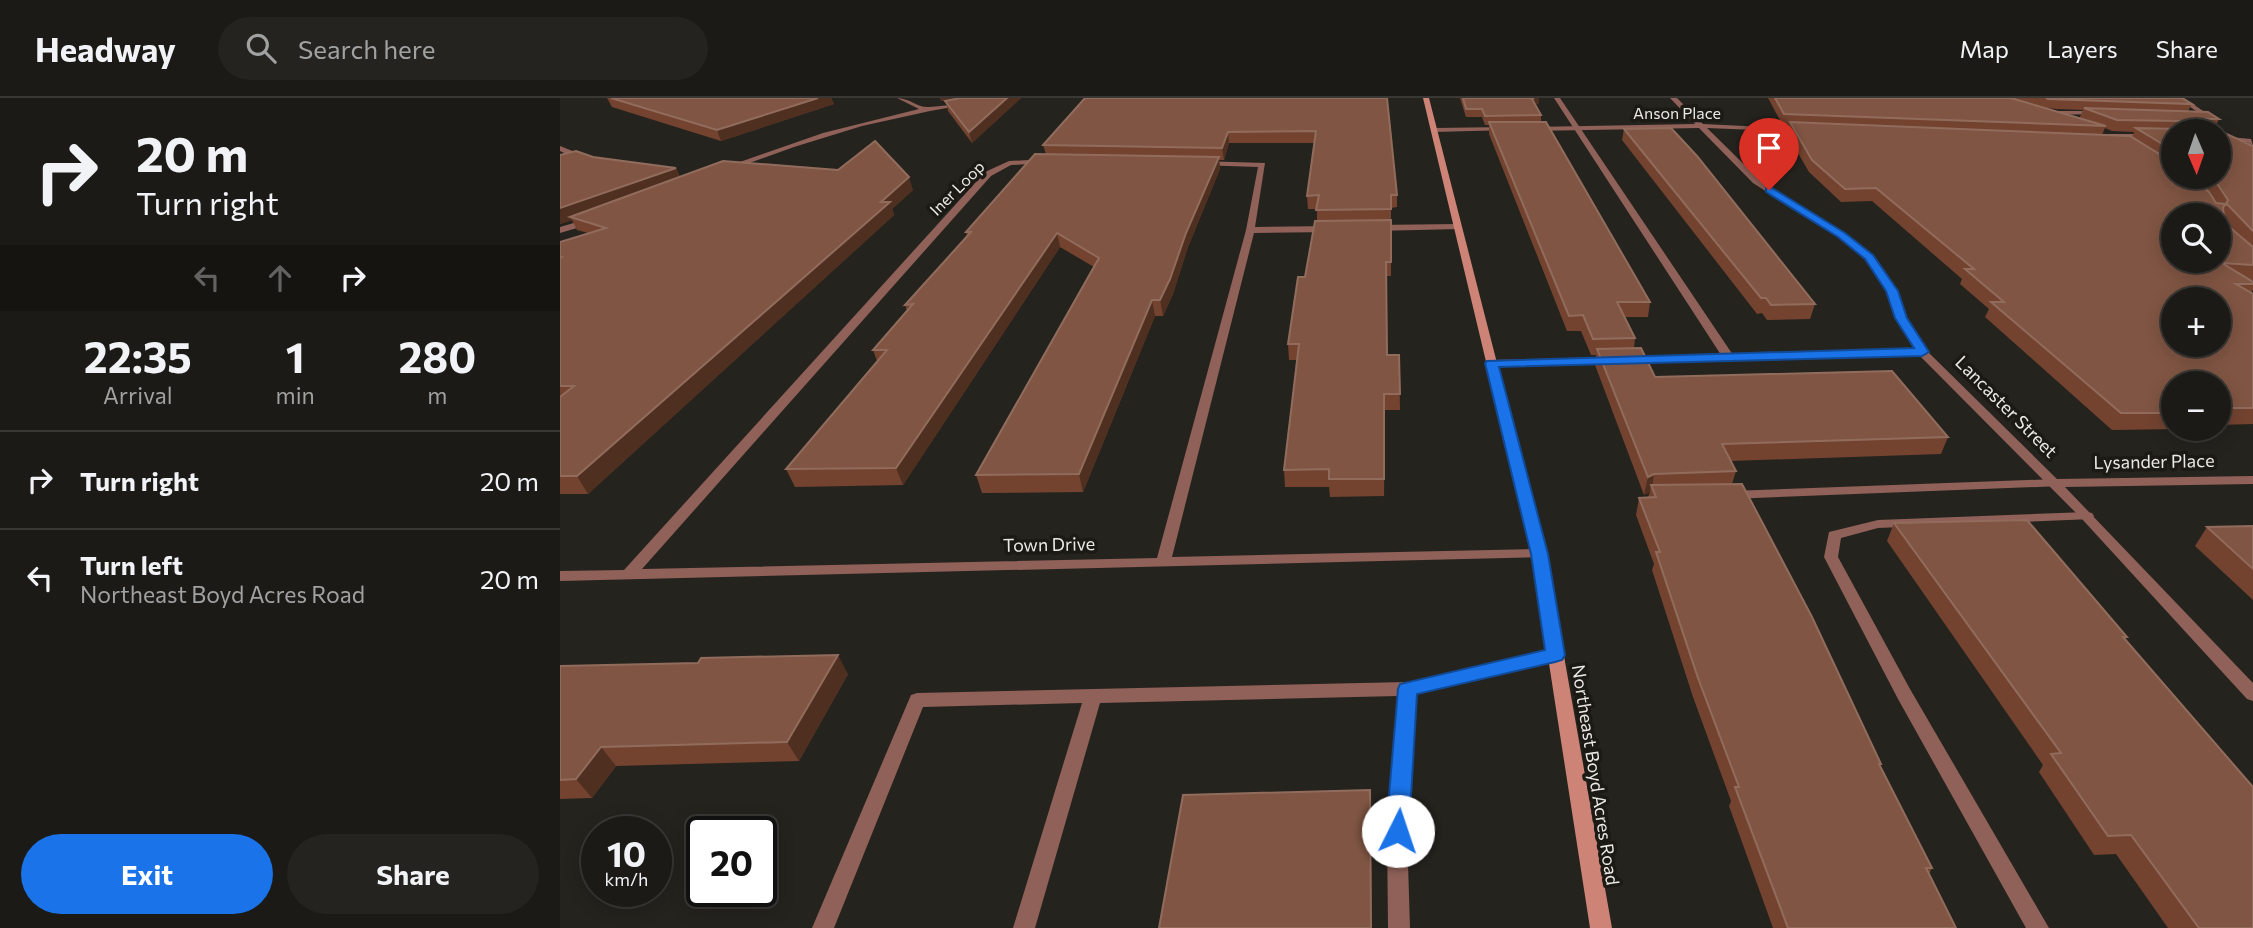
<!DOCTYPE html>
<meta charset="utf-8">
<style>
body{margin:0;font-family:Commissioner,sans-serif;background:#25231f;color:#f1f3f6;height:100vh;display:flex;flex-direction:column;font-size:26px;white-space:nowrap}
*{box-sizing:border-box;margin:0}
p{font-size:23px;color:#a0a1a1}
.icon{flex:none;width:38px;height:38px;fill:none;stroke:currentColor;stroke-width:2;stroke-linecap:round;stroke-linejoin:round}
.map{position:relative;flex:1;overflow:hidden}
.panel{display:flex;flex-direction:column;background:#1c1a16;width:560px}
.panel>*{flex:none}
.top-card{background:#1c1a16;color:#f1f3f6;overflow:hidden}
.needle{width:46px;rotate:178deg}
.tools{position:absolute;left:1601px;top:21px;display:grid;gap:14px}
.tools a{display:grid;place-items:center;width:70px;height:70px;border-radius:50%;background:#1c1a16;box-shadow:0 4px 18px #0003,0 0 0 2px #3a3835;font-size:35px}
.speed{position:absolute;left:21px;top:718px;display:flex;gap:14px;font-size:35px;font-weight:700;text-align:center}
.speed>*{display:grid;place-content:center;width:91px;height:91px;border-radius:50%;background:#1c1a16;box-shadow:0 4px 18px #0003,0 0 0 2px #3a3835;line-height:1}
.speed small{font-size:18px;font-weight:400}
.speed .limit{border:4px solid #111;border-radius:10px;background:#fff;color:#111}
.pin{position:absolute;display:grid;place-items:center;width:60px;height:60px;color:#fff;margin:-72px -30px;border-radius:50% 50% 50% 0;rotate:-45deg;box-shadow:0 0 7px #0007}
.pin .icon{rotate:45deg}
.me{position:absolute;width:77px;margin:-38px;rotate:4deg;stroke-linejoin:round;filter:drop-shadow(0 0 5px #0008)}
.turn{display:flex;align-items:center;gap:24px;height:147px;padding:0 21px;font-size:32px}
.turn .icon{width:91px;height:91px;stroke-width:2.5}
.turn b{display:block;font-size:49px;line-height:60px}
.lanes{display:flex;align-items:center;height:66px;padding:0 21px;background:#0003;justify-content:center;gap:35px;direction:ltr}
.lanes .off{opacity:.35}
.eta{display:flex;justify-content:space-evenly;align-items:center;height:119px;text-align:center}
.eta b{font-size:42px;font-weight:700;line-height:49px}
.primary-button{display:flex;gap:14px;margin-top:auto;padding:14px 21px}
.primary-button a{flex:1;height:80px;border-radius:42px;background:#1a73e8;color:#fff;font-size:28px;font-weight:700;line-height:80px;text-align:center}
.primary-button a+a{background:#25231f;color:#f1f3f6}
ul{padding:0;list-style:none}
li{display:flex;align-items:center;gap:21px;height:98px;padding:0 21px;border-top:2px solid #3a3835}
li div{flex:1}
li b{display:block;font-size:26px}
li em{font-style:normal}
header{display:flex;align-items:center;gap:42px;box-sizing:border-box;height:98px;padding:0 35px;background:#1c1a16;border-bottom:2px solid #3a3835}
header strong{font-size:33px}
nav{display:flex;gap:38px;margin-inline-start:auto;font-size:24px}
.search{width:490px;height:63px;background:#25231f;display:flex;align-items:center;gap:18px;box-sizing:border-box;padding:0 24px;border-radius:38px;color:#a0a1a1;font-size:26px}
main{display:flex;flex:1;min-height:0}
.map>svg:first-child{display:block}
</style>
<header>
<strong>Headway</strong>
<div class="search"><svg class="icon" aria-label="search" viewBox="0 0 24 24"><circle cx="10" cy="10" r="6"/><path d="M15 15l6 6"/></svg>Search here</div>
<nav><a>Map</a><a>Layers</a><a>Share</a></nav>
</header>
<main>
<section class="panel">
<div class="top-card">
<div class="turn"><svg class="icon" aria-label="right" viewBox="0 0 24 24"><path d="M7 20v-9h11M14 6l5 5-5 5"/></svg><div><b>20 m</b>Turn right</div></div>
<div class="lanes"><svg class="icon off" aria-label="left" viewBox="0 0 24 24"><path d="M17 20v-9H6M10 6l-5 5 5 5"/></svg><svg class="icon off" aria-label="ahead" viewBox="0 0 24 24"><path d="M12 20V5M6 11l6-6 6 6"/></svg><svg class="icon" aria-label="right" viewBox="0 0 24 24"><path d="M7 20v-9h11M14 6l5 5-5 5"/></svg></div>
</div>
<div class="eta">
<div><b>22:35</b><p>Arrival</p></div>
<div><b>1</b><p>min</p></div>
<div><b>280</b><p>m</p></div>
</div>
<ul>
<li><svg class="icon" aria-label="right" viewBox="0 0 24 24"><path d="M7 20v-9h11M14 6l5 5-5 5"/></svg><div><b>Turn right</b></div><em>20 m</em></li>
<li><svg class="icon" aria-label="left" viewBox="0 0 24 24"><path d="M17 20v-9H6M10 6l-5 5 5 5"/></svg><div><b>Turn left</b><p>Northeast Boyd Acres Road</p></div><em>20 m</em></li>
</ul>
<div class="primary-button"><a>Exit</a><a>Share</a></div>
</section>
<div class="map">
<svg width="1693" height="830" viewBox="0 0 1693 830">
<rect width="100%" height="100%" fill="#25231e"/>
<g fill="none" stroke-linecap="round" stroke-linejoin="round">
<g fill="#8f6158" fill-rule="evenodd">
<path d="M994,0H1000L1175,260L1173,262H1165L1163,260Z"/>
<path d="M1617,0H1624L1655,21L1645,22V19Z"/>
<path d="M1539,13L1541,16L1484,17L1481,15L1484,13Z"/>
<path d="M1549,36H1614V40L1551,39Z"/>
<path d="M1659,38L1691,41L1693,47L1687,44L1659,42Z"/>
<path d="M1496,381L1503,385L1501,388L1170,401L1163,397L1170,393Z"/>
<path d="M1527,414L1532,415L1534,418L1532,421L1318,430L1281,440L1278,459L1350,591L1489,830H1466L1338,601L1264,459L1269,434L1318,422Z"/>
<path d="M995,551L1001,553L1003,557L1001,561L855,596L847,733L850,830H828L827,733L838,598L540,605L475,830H453L522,605L363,609L274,830H252L351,597L357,595L847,584Z"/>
</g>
<g fill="#8f6158" fill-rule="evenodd">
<path d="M337,0C349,0 358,10 369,9C394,8 418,0 443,0L370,13L302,28L234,49L167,73L160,71L263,35L359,11Z"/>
<path d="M1110,0H1117L1143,26L1247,31L1245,34L1147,30L1199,81L1284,135L1312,157L1337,193L1346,221L1366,252L1497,381L1693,378V386L1505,389L1693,585V603L1687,601L1522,421L1359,257L928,267L926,265L932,262L1355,251L1336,221L1327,193L1306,161L1278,139L1193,85L1139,30L972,33L969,31L972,29L1135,26Z"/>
<path d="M948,29L950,32L874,34L871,32L874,30Z"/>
<path d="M0,48L30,60L31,62L24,64L0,53Z"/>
<path d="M487,61L491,63L490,65L451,67L431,78L82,471L597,460L686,132L698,69L637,67V63H640L705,65L695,129L772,128L776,131L772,134L694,135L612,459L979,451L986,456L984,459L0,483V473L64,472L425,74L449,63Z"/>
<path d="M31,120L35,123L34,125L0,135V129Z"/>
<path d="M897,126L900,127V131L814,133L810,130L814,127Z"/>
</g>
<path fill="#cd8375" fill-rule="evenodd" d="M863,0H869L986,456L1052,830H1030L972,456Z"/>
</g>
<g fill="#734330" fill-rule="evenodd">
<path d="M47,0H271L274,6L161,43L52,9Z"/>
<path d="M380,0H461L412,45L388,13L386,3H381Z"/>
<path d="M827,0L837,97V109L831,110V178H826L827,257H839L840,312H825L824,398L770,399L769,389H725L724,372L737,262H729L728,246L745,179L757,123V111H748L747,98L754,45H669L664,62H659L660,71L628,149L613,196L603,218H595L523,394L422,395L416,377L534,169L500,149L343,387L235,389L226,371L317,263L313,252L347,213L345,207L407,138L406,134L486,56L483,47Z"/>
<path d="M900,0H979V5L975,7L981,17V24L1090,204L1088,219H1065L1075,240L1074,250L1095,279L1388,339L1381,356L1170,363L1176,373L1172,386L1321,666L1320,668L1372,770L1369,776L1396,830H1213L1169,708L1171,703L1133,599L1092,472L1094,466L1076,417L1079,400L1088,399L1090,394L1084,397L1035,267L1036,257H1031L1021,233H1007L929,36V27H925L922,19H906Z"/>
<path d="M1208,0H1622L1632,6L1628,13L1659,21L1655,30L1693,48V182H1689L1693,184V192L1691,195L1693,196V326L1659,327V285H1614V331H1617L1552,332L1425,219L1429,211L1400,186L1402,181L1312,103L1281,104L1249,74L1227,36L1229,27L1222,26ZM1486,10L1497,11L1523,12L1519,21ZM1545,30L1552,33L1574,34L1572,39L1542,37ZM1614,33L1659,79H1614Z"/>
<path d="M1064,31L1255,206L1250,221L1207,222L1202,215L1197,216L1062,42Z"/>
<path d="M0,57L33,59L116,70L120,79L353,92L332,111L334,117L28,396H0V144L28,135L17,132L12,122L0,126Z"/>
<path d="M1334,425L1567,539L1565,542L1693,830H1608L1556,756L1534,757L1479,674L1483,667L1327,443Z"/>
<path d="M1693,428V502L1635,448L1647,429Z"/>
<path d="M0,568L288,576L239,663L56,668L32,700L0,701Z"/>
</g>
<g fill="#4e2f20">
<path d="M258,0H271L274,6L161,43L157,32Z"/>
<path d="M380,0H421L381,3Z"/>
<path d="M447,0H461L412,45L409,34Z"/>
<path d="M974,0H979V5L971,10L972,1Z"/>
<path d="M668,34L669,45L664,62L662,50Z"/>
<path d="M659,59L660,71L628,149L613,196L603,218L600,202L626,135Z"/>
<path d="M116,70L121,82L10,119L12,122L0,126V110Z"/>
<path d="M349,79L353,92L332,111L334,117L28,396L17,378L321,104Z"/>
<path d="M497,135L500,149L343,387L336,370Z"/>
<path d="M592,202L595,218L523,394L519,376Z"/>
<path d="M1094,376L1092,389L1091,387L1090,394L1084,397L1088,379Z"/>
<path d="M278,557L288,576L239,663L227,644Z"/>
<path d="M41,649L56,668L32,700L16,681Z"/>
<path d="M810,692L811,718L812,830H811Z"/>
</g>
<g fill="#805543" stroke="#916c5d" stroke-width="2" fill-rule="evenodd">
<path d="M51,0H258L157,32Z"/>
<path d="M401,0H447L409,34L385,3Z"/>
<path d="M525,0H827L837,97H831V111L756,112L759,97L747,98L756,33L668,34L662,50L483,47Z"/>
<path d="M903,0H974L972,1L981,17L925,18L922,11H906Z"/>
<path d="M1215,0H1451L1546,28L1224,16Z"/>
<path d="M1486,0H1622L1632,6L1488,1Z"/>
<path d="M1524,10L1648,14L1659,21H1634L1693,48V133L1667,106L1663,109L1664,120L1667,127L1693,149V167L1662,165L1693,184V186H1676L1693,196V310H1659V285H1614V315H1561L1431,204H1444L1405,171H1414L1316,90L1285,91L1252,62L1230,24L1570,38L1614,65V79H1631L1649,94L1656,105L1666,106L1668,102L1658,87L1647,79H1659V33H1614V53L1576,30L1620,31L1621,23L1557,22ZM1614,117H1659V163H1614ZM1614,201H1659V247H1614Z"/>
<path d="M929,24H986L1090,204H1057L1075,240L1033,241L1023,217L1009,218Z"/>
<path d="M1111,30L1137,58L1255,206L1211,207L1206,200H1201L1064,31Z"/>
<path d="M315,43L349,79L321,104H330L17,378H0V299L14,288H0V160L2,159L0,158V144L46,130L10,119L163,63L278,72Z"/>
<path d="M16,53L33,59L116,70L0,110V57Z"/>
<path d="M475,56L659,59L626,135L610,181L600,202H592L519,376L416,377L539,160L497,135L336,370L226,371L327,252H313L353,206L345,207L411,134H406Z"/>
<path d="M831,122V164H826L827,257H839L840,296H824V381H769V371L724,372L739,246H728L738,179H745L755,123Z"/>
<path d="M1081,250L1095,279L1332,273L1388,339L1162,346L1176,373L1094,376L1088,379L1037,251Z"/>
<path d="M1182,386L1252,519L1321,666H1319L1372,770H1366L1396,830H1228L1175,689H1179L1138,580L1096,454H1100L1079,400L1096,399L1091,387Z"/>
<path d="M1467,422L1567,539H1563L1693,689V830H1639L1571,737L1548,738L1491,656L1501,655L1334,425Z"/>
<path d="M1693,428V471L1647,429Z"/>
<path d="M278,557L227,644L41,649L16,681L0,682V568L138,565L141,560Z"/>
<path d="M810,692L811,830H599L623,697Z"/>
</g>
<path fill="#1a73e8" stroke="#114b97" stroke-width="2" d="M1206,90H1212L1285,135L1313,157L1338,193L1347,220L1369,254L1362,258L939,269L988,456L1005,557L1002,562L995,564L857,596L849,733L846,740L838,743L830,740L826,733L838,591L840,586L985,552L971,456L925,265L927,263L1354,250L1335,220L1326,193L1305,161L1278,139L1206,94Z"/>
<g text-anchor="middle" stroke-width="7" stroke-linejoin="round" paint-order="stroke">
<g font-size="16" fill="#ebe9e6" stroke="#1c1a15">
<text x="1117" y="21">Anson Place</text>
<text transform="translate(397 90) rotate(-45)" y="6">Iner Loop</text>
</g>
<g font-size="18" fill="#ebe9e6" stroke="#1c1a15">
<text transform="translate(1446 309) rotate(45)" y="6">Lancaster Street</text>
<text transform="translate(1594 364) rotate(-1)" y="6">Lysander Place</text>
<text transform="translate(489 447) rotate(-1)" y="6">Town Drive</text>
<text transform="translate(1035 677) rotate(81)" y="6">Northeast Boyd Acres Road</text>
</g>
</g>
</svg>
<div class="tools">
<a><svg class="needle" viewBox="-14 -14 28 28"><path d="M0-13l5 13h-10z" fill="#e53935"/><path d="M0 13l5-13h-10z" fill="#a0a1a1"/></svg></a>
<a><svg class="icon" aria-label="search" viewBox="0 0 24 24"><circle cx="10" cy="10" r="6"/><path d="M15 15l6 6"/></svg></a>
<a>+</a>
<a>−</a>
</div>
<div class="speed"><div>10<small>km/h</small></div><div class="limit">20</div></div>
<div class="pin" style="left:1209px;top:92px;background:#d93025"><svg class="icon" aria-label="arrive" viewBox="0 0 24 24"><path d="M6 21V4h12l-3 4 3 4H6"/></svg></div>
<svg class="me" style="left:838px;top:733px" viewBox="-20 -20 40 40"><circle r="19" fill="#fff"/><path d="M0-13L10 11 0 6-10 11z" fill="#1a73e8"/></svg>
</div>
</main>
